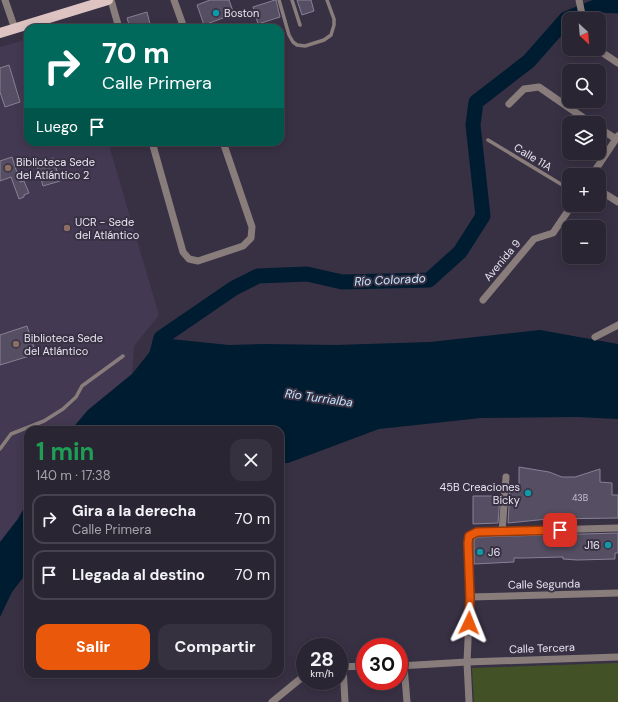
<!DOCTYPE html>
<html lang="es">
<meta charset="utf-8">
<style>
body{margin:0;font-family:"DM Sans",sans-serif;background:#36313f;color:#f1f3f6;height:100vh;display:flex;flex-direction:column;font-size:15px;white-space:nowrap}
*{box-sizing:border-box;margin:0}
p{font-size:13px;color:#a5a5ac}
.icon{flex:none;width:22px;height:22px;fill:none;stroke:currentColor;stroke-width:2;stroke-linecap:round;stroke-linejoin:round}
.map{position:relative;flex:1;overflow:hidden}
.drawer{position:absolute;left:24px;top:426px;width:260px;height:252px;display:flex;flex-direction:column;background:#2a2533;border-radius:12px;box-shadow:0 2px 10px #0003,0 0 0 1px #46424e}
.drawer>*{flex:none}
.guide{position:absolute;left:24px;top:24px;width:260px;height:122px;border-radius:12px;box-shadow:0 2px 10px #0003,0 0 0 1px #46424e;background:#00695c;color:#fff;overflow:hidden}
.needle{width:26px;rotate:154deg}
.tools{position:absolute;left:562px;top:12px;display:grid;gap:8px}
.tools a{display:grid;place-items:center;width:44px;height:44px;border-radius:8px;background:#2a2533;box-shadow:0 2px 10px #0003,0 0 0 1px #46424e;font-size:20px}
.speed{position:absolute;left:296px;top:638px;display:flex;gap:8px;font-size:20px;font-weight:700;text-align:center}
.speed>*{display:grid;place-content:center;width:52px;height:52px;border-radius:50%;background:#2a2533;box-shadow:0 2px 10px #0003,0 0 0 1px #46424e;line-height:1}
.speed small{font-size:10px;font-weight:400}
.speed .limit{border:6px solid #d22;background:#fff;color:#111}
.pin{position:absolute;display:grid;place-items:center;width:34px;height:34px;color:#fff;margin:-17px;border-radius:8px;box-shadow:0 2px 6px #0006}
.me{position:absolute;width:44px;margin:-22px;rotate:2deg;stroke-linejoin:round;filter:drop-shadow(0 0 3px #0008)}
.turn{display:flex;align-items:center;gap:14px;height:84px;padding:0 12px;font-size:18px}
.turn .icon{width:52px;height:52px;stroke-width:2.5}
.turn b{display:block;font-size:28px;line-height:34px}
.then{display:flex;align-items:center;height:38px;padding:0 12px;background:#0003;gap:8px;font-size:15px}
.round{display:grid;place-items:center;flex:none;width:42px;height:42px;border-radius:12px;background:#36313f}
.summary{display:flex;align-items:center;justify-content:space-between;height:68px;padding:0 12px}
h1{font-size:24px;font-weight:700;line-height:30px;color:#1e9e55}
.cta{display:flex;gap:8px;margin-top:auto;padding:8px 12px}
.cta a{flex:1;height:46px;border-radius:12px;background:#ea580c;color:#fff;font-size:16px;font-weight:700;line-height:46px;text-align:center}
.cta a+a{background:#36313f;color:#f1f3f6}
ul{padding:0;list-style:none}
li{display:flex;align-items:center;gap:12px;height:50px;margin:0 8px 6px;padding:0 4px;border:2px solid #46424e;border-radius:12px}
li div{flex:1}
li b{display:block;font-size:15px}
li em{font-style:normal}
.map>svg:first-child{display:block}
</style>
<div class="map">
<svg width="618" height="702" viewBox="0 0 618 702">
<rect width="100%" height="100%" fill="#383144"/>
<path fill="#433952" d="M28,39V142H108L159,315L134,346L132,374L88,410L71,430H28V501L18,518L0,542V47Z"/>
<path fill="#435226" d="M618,663V702H474L472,668Z"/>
<g fill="#001c30">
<path d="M540,330L618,344V419L576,417L481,418L379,429L288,463H280V430H71L88,410L132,374L161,338L229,345L264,344L335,345L430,342Z"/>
<path d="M28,501V571L12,592L0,617V542L18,519Z"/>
</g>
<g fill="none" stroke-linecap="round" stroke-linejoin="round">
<path stroke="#001c30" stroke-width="15" d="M156,357L161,338L234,288L258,276L307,274L342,282L429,280L460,252L483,216L473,125L476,102L529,61L566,19L600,5L618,6"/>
</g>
<g fill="#564f63" stroke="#888096">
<path d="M210,0H229L234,14L204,25L197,5Z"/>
<path d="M275,0H276L280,17L258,24L253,7Z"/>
<path d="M297,0H311L314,11L302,15Z"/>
<path d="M147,12L151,28H130L127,18Z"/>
<path d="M9,65L20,102L5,107L0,92V68Z"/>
<path d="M12,157L20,182L24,181L29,193L24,195V197L19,199L11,177L0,181V161Z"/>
<path d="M53,158L60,181L43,186L36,163Z"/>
<path d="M27,326L36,354L0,365V335Z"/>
<path d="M519,467L549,472L562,477H575L600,469V482L612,483V495H618V518L548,519L508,523L510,488L519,489Z"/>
<path d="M473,496H500L498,523L473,524Z"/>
<path d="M618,533V553H615V559L577,560L563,559V557L523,558H514V562L474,564V540L478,537Z"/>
</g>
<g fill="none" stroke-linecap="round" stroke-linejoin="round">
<g stroke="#897d7c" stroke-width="3.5">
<path d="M279,0L289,35L293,42L297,45L305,46L324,40L331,35L334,25V19L327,0"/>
<path d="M292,0L300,25"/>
<path d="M488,140L569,189"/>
<path d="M0,449L11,434L44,421L63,409L76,397L82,386L123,356"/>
</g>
<g stroke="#897d7c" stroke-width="7">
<path d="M5,0L15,29"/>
<path d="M111,0L119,28"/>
<path d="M174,0L184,28"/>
<path d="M579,0L583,19"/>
<path d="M597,49L618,63"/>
<path d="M509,104L524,89L539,87L591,123"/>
<path d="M599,128L616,139"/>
<path d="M152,142L183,252L189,259L198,261L243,246L251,238L252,227L223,142"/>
<path d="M592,175L618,136"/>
<path d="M599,190L618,202"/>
<path d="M483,300L534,239L553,233L572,205"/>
<path d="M595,337L618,325"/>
<path d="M502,532L506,477"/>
<path d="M470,597L618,593"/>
<path d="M343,666L345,702"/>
<path d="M399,666L467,662L618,657"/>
<path d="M404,666L407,702"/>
<path d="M339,667L365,666"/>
<path d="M272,702L305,675"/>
<path d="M469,702L467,662L470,597L468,543L469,537L477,532L618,528"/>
</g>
<path stroke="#ddc4c3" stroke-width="10" d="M0,33L108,0"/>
</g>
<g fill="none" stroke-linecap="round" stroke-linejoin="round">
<defs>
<path id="route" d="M469,623L470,597L468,543L469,536L477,532L560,530"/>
</defs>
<use href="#route" stroke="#983908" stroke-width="10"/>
<use href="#route" stroke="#ea580c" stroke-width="7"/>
</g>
<g fill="#0f9aa8" stroke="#383144" stroke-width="1.5">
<circle cx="216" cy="13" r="4"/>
<circle cx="528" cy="493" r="4"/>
<circle cx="608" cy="545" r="4"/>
<circle cx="480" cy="552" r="4"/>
</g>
<g fill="#8d6e63" stroke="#383144" stroke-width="1.5">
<circle cx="8" cy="168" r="4"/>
<circle cx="67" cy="228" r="4"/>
<circle cx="16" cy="344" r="4"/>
</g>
<g text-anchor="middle" stroke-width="4" stroke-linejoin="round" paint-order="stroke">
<g font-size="9" fill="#c4bfcd">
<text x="580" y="501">43B</text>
</g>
<g font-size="11" fill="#e8e4f0" stroke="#383144" text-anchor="start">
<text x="224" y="17">Boston</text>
<text x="16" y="166">Biblioteca Sede<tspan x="16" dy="13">del Atlántico 2</tspan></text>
<text x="75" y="226">UCR - Sede<tspan x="75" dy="13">del Atlántico</tspan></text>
<text x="24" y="342">Biblioteca Sede<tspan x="24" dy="13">del Atlántico</tspan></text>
<text x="520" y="491" text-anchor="end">45B Creaciones<tspan x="520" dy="13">Bicky</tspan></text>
<text x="600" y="549" text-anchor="end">J16</text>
<text x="488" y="556">J6</text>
</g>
<g font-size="11" fill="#e8e4f0" stroke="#383144">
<text transform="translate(533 157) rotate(31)" y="4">Calle 11A</text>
<text transform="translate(502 260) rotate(-50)" y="4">Avenida 9</text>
<text transform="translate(544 584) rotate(-1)" y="4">Calle Segunda</text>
<text transform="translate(542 648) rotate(-2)" y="4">Calle Tercera</text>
</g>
<g font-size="12" font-style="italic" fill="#c5e6fe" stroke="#383144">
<text transform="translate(390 280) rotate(-3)" y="4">Río Colorado</text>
<text transform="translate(319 398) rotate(8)" y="4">Río Turrialba</text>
</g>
</g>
</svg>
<div class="tools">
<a><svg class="needle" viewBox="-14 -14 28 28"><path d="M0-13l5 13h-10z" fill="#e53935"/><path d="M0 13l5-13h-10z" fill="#a5a5ac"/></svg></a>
<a><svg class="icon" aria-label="search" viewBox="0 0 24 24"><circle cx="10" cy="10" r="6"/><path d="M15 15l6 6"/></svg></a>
<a><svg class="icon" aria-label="layers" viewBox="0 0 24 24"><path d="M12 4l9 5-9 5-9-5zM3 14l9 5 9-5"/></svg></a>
<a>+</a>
<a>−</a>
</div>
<div class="speed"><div>28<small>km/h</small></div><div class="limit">30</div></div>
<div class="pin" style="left:560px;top:530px;background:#d93025"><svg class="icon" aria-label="arrive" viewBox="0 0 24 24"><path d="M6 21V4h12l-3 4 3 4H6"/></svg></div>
<svg class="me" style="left:469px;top:623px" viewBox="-20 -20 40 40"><path d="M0-17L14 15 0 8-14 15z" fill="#ea580c" stroke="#fff" stroke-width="4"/></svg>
<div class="guide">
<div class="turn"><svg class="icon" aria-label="right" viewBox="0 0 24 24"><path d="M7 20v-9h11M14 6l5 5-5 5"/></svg><div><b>70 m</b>Calle Primera</div></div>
<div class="then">Luego<svg class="icon" aria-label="arrive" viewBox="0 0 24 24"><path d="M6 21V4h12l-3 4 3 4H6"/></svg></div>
</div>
<section class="drawer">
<div class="summary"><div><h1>1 min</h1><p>140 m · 17:38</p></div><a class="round"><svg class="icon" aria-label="close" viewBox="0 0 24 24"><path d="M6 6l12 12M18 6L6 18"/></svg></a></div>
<ul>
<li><svg class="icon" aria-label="right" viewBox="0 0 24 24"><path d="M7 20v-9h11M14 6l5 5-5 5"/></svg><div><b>Gira a la derecha</b><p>Calle Primera</p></div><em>70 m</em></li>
<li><svg class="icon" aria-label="arrive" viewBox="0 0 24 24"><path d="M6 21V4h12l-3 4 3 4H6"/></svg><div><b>Llegada al destino</b></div><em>70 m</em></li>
</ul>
<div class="cta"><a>Salir</a><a>Compartir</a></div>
</section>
</div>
